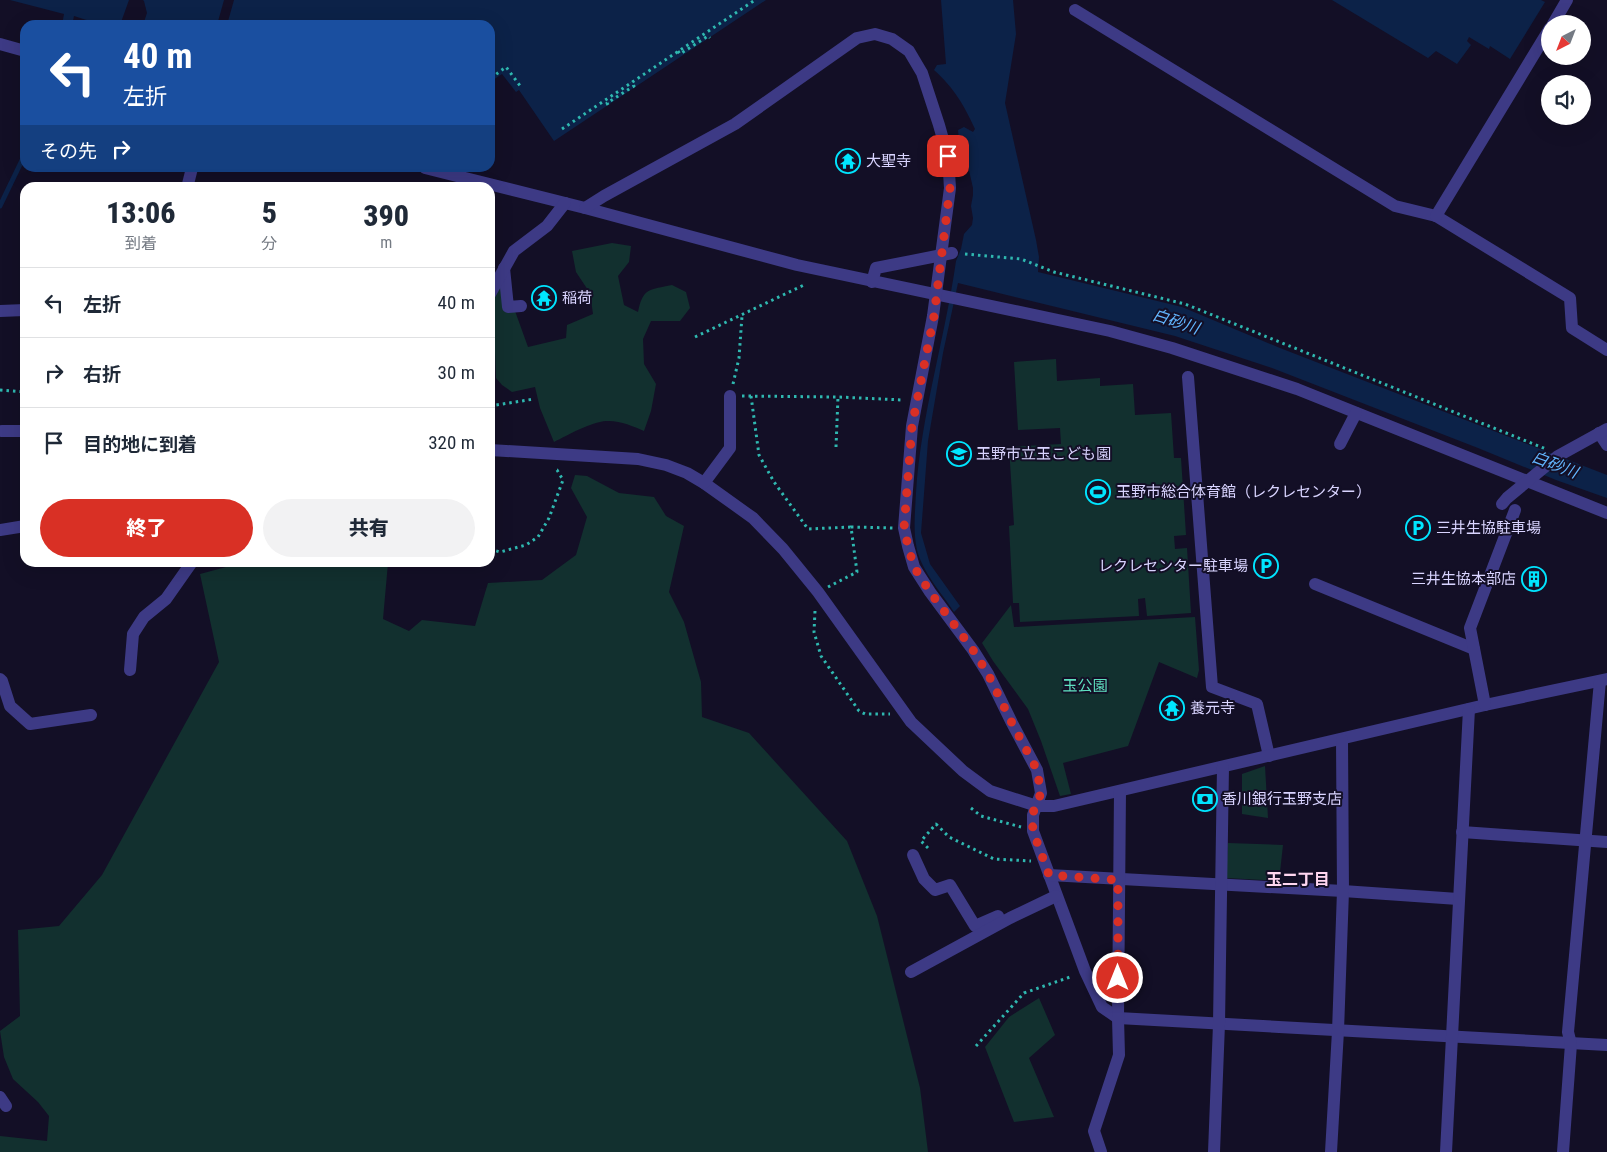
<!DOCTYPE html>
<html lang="ja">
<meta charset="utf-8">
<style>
body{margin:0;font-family:"Roboto Condensed","Noto Sans JP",sans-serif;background:#f2f2f3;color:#1f2937;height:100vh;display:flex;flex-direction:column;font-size:19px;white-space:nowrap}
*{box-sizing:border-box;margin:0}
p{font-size:16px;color:#747a83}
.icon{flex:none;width:28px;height:28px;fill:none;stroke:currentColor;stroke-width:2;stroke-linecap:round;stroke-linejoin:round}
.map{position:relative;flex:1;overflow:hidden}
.side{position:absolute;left:20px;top:182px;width:475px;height:385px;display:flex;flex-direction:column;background:#fff;border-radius:15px;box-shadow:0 5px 20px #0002}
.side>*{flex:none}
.banner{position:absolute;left:20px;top:20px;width:475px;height:152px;border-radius:15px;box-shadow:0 5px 20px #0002;background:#1a4fa0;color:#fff;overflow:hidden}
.needle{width:32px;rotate:222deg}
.controls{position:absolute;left:1541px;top:15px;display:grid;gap:10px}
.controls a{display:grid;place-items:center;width:50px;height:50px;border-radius:50%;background:#fff;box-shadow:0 5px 20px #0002;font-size:25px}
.pin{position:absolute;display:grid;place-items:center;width:42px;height:42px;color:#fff;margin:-21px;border-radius:10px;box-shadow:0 2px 8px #0006}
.me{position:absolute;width:55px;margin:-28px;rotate:0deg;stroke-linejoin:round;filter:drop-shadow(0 0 4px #0008)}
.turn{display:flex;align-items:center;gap:18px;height:105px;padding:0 20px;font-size:22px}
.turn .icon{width:65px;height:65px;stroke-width:2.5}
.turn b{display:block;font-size:35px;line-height:42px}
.then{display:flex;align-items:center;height:48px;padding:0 20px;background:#0003;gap:10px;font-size:19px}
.eta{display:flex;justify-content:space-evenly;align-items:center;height:85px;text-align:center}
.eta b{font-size:30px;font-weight:800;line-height:35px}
.button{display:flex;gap:10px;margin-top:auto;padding:10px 20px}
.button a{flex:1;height:58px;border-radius:30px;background:#d93025;color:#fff;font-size:20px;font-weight:800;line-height:58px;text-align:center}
.button a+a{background:#f2f2f3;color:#1f2937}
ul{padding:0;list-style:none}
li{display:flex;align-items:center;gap:15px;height:70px;padding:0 20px;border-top:1px solid #e0e1e3}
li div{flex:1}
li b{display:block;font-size:19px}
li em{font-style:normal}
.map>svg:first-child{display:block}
</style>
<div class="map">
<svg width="1607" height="1152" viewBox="0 0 1607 1152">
<rect width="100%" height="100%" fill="#130f26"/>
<g fill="#12302f">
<path d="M612,243L631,246L629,262L618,276L624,305L638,312C643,287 650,290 672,285L686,292L690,308L680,321H651L643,339L644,364L656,384L651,411L644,431C633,426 619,420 606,421C591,422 568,435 554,442L540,408L535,387L512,392L502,385L496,378L493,300L501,286L505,312L515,311L528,347L566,338L567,325L593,314L590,293L576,272L572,251Z"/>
<path d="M1056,359L1057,381L1100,378V386L1133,384L1135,415L1171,413L1174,458H1181L1186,535L1174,536L1175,549L1187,548L1191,613L1147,616L1145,598L1138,599L1139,616L1020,622L1019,603H1013L1009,526L1014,525L1009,447L1061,444L1060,428L1018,430L1014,362Z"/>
<path d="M575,475L587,476L619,493L654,497L666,516L684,526L669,592L684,622L701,682L702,717L749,733L847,841L877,916L920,1088L928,1152H0V1136L47,1141L49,1116L38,1102L13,1079L4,1057L0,1031L20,1016L18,930L59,926L102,875L219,662L200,574L241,563H388L383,619L409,631L422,620L475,626L488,583L542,580L576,555L587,517L571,488Z"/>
<path d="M1011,605L1014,627L1195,617L1199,670L1197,678L1159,662L1128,746L1063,763L1071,794L1060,796L1041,741L1028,709L993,661L982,643Z"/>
<path d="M1265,766L1268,818L1242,814V774Z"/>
<path d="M1228,843L1283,845L1279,881L1226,878Z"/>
<path d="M1039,998L1055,1035L1029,1058L1054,1117L1014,1122L985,1047L1009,1017Z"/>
</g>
<g fill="#0c2248">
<path d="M10,0H129L120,25H102L74,16L72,25H62L64,14Z"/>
<path d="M143,0H224L217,25H143L147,13L144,1Z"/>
<path d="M234,0H766L554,141L519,90L516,92L502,74L490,82V25H227Z"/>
<path d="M941,0H1013L1016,34L1005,103L1036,240L1039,257L1038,272L1182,307L1280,348L1607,475V498L1556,480L1478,448L1272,368L1175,336L958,283L943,353L928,441L921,533L930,564L960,606L954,612C941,592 923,573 917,550C913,531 915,512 916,493C921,414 945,339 956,261L961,249L964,234L972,225L973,218L971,206L973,195V188L966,157L959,140L958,130L964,127L973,132L975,129C964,105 954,88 934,70L937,65L946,64Z"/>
<path d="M1332,0H1541L1545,2L1510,59L1490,46L1489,49L1469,37L1467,41L1471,45L1457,64L1436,51L1428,58Z"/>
</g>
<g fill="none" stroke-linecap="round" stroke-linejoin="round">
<path stroke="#0c2248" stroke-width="5" d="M0,206L25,154"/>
<g stroke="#2fb8b0" stroke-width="3" stroke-dasharray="2.5 4" stroke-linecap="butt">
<path d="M236,25L237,23"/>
<path d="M678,51L680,54L708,36L710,38"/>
<path d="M491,78L506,67L521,87"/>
<path d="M608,105L607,103L634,86L631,82"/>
<path d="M562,129L755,0"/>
<path d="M965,254L1021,259L1054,272L1185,304L1546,449"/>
<path d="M695,337L806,284"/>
<path d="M733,384L739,358L742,316"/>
<path d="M0,390L25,392"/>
<path d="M742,396L838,397L903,400"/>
<path d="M751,396L759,455L774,482L808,529L851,527"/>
<path d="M490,406L534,399"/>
<path d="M836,447L838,397"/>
<path d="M490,549L500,552L526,545L538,537L549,518L563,480L557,470L554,469"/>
<path d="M828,587L857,572L851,527L893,528"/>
<path d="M815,611L814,632L821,656L859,711L865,714H890"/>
<path d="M971,808L981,816L1021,827"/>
<path d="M928,848L921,841L936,824L949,837L994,859L1031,861"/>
<path d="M976,1046L1024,993L1073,976"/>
</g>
<g stroke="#3d3a85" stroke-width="12">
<path d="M1075,10L1395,206L1436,216L1570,298L1572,328L1607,350"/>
<path d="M1553,24L1567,0"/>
<path d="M0,44L25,51"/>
<path d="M425,168L585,208L797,265L1110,331L1172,348L1297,389L1607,513"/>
<path d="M187,188L192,168"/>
<path d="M585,208L604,196L735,124L857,38L875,34L892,39L909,51L922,73L939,125L948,157L950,188L933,316L912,426L904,528L908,546L914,567L930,592L973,650L988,674L1012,723L1037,770L1041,793L1033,815V831L1085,971L1102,1007L1118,1018L1607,1045"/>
<path d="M1436,216L1550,28"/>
<path d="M504,268L508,307L521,306"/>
<path d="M872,282L876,268L952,253"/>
<path d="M490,294L514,251L547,226L565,203"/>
<path d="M0,311L25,310"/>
<path d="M1188,377L1212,687L1257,704L1269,756"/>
<path d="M2,431H25"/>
<path d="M1599,433L1607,445"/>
<path d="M1340,444L1356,413"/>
<path d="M490,450L638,459L666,465L687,473L704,483L753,518L783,549L818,592L911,722L963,771L990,791L1037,806H1054L1485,705L1607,679"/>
<path d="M704,483L730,448V396"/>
<path d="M1502,504L1507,498L1558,456L1607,429"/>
<path d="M0,530L25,526"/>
<path d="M1315,584L1474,649"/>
<path d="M130,670L133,634L144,617L166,599L192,562"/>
<path d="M0,679L2,681L10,706L30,724L91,715"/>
<path d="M1485,705L1470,628L1515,510"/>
<path d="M1462,832L1607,842"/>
<path d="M913,855L924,879L935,890L950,885L975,926L998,916L1000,921"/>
<path d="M1049,875L1343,891L1458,899"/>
<path d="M911,972L1010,918L1056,896"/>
<path d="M0,1097L6,1106"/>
<path d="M1101,1152L1094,1131L1119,1055L1118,1018L1120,791"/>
<path d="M1214,1152L1219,1024L1223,767"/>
<path d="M1331,1152L1338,1031L1343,891L1342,740"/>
<path d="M1446,1152L1469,709"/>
<path d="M1563,1152L1571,1044L1568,1032L1600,681"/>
</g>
</g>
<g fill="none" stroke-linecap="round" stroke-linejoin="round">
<path stroke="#d93025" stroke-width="9" stroke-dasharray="0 16.2" d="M948,156L950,188L934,316L912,426L904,528L908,546L914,567L930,592L973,650L988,674L1012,723L1037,770L1041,793L1032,815L1033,831L1049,875L1118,880V978"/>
</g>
<defs>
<symbol id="temple-ring" viewBox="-11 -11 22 22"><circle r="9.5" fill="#130f26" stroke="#00e5ff" stroke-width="1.5"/><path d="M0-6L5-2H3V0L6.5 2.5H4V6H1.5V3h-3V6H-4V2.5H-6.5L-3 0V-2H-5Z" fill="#00e5ff"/></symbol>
<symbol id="school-ring" viewBox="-11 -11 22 22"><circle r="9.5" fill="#130f26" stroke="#00e5ff" stroke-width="1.5"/><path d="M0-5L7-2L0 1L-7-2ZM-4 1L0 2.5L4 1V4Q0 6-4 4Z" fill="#00e5ff"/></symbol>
<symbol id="stadium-ring" viewBox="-11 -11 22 22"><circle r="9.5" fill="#130f26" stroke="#00e5ff" stroke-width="1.5"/><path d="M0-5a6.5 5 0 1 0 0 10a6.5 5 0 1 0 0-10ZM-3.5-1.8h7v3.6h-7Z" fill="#00e5ff"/></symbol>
<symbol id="parking-ring" viewBox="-11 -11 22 22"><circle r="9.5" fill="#130f26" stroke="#00e5ff" stroke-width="1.5"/><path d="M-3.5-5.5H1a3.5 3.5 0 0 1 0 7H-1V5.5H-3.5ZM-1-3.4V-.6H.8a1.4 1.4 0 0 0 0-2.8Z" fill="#00e5ff"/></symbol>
<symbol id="building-ring" viewBox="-11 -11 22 22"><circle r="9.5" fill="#130f26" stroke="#00e5ff" stroke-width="1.5"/><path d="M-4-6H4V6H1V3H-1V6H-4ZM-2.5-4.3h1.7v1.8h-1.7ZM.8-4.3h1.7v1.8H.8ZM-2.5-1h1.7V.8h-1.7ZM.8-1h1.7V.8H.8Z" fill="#00e5ff"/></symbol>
<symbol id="bank-ring" viewBox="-11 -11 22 22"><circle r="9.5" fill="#130f26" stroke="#00e5ff" stroke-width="1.5"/><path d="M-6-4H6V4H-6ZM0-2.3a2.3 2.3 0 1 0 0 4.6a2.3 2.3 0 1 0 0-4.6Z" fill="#00e5ff"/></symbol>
</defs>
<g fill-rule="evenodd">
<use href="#temple-ring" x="834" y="147" width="28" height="28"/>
<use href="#temple-ring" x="530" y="284" width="28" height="28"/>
<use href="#school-ring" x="945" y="440" width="28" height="28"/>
<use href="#stadium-ring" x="1084" y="478" width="28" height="28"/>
<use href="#parking-ring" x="1404" y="514" width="28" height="28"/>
<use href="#parking-ring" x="1252" y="552" width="28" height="28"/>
<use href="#building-ring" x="1520" y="565" width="28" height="28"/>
<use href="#temple-ring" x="1158" y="694" width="28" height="28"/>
<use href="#bank-ring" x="1191" y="785" width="28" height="28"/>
</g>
<g text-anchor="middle" stroke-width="4" stroke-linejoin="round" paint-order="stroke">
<g font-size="15" fill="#d9d4ff" stroke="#130f26" text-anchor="start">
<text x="866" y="166">大聖寺</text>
<text x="562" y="303">稲荷</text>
<text x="976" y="459">玉野市立玉こども園</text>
<text x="1116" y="497">玉野市総合体育館（レクレセンター）</text>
<text x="1436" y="533">三井生協駐車場</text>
<text x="1248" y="571" text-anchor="end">レクレセンター駐車場</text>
<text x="1516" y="584" text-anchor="end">三井生協本部店</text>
<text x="1190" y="713">養元寺</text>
<text x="1222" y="804">香川銀行玉野支店</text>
</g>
<g font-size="15" fill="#5fe0c0" stroke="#130f26">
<text x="1085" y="691">玉公園</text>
</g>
<g font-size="16" font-style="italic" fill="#62b6ff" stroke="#130f26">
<text transform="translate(1176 321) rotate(18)" y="6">白砂川</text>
<text transform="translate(1555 464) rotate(21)" y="6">白砂川</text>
</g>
<g font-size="16" font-weight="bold" fill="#ffd6f0" stroke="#130f26">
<text x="1298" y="885">玉二丁目</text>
</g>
</g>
</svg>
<div class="controls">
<a><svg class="needle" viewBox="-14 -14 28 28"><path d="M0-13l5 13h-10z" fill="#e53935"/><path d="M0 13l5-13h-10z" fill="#747a83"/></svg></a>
<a><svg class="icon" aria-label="sound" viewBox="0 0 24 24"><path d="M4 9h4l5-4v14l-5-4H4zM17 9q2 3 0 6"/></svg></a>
</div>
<div class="pin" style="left:948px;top:156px;background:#d93025"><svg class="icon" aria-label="arrive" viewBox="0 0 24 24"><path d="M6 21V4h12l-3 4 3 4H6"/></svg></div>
<svg class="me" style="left:1118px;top:978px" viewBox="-20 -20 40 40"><circle r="17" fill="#d93025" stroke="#fff" stroke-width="3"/><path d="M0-11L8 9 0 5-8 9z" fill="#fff"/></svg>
<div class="banner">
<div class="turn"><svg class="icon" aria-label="left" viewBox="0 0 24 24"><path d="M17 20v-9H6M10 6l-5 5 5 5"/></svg><div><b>40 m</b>左折</div></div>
<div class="then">その先<svg class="icon" aria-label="right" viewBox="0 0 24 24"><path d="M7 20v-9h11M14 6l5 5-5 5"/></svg></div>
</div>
<section class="side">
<div class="eta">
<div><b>13:06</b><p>到着</p></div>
<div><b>5</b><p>分</p></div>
<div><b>390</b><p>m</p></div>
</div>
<ul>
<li><svg class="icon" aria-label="left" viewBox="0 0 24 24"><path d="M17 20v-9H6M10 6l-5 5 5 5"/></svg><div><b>左折</b></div><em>40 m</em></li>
<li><svg class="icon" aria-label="right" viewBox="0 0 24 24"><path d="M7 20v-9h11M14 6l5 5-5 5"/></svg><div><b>右折</b></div><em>30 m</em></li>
<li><svg class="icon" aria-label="arrive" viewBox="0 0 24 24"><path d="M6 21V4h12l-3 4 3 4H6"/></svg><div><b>目的地に到着</b></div><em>320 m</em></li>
</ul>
<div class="button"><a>終了</a><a>共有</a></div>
</section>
</div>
